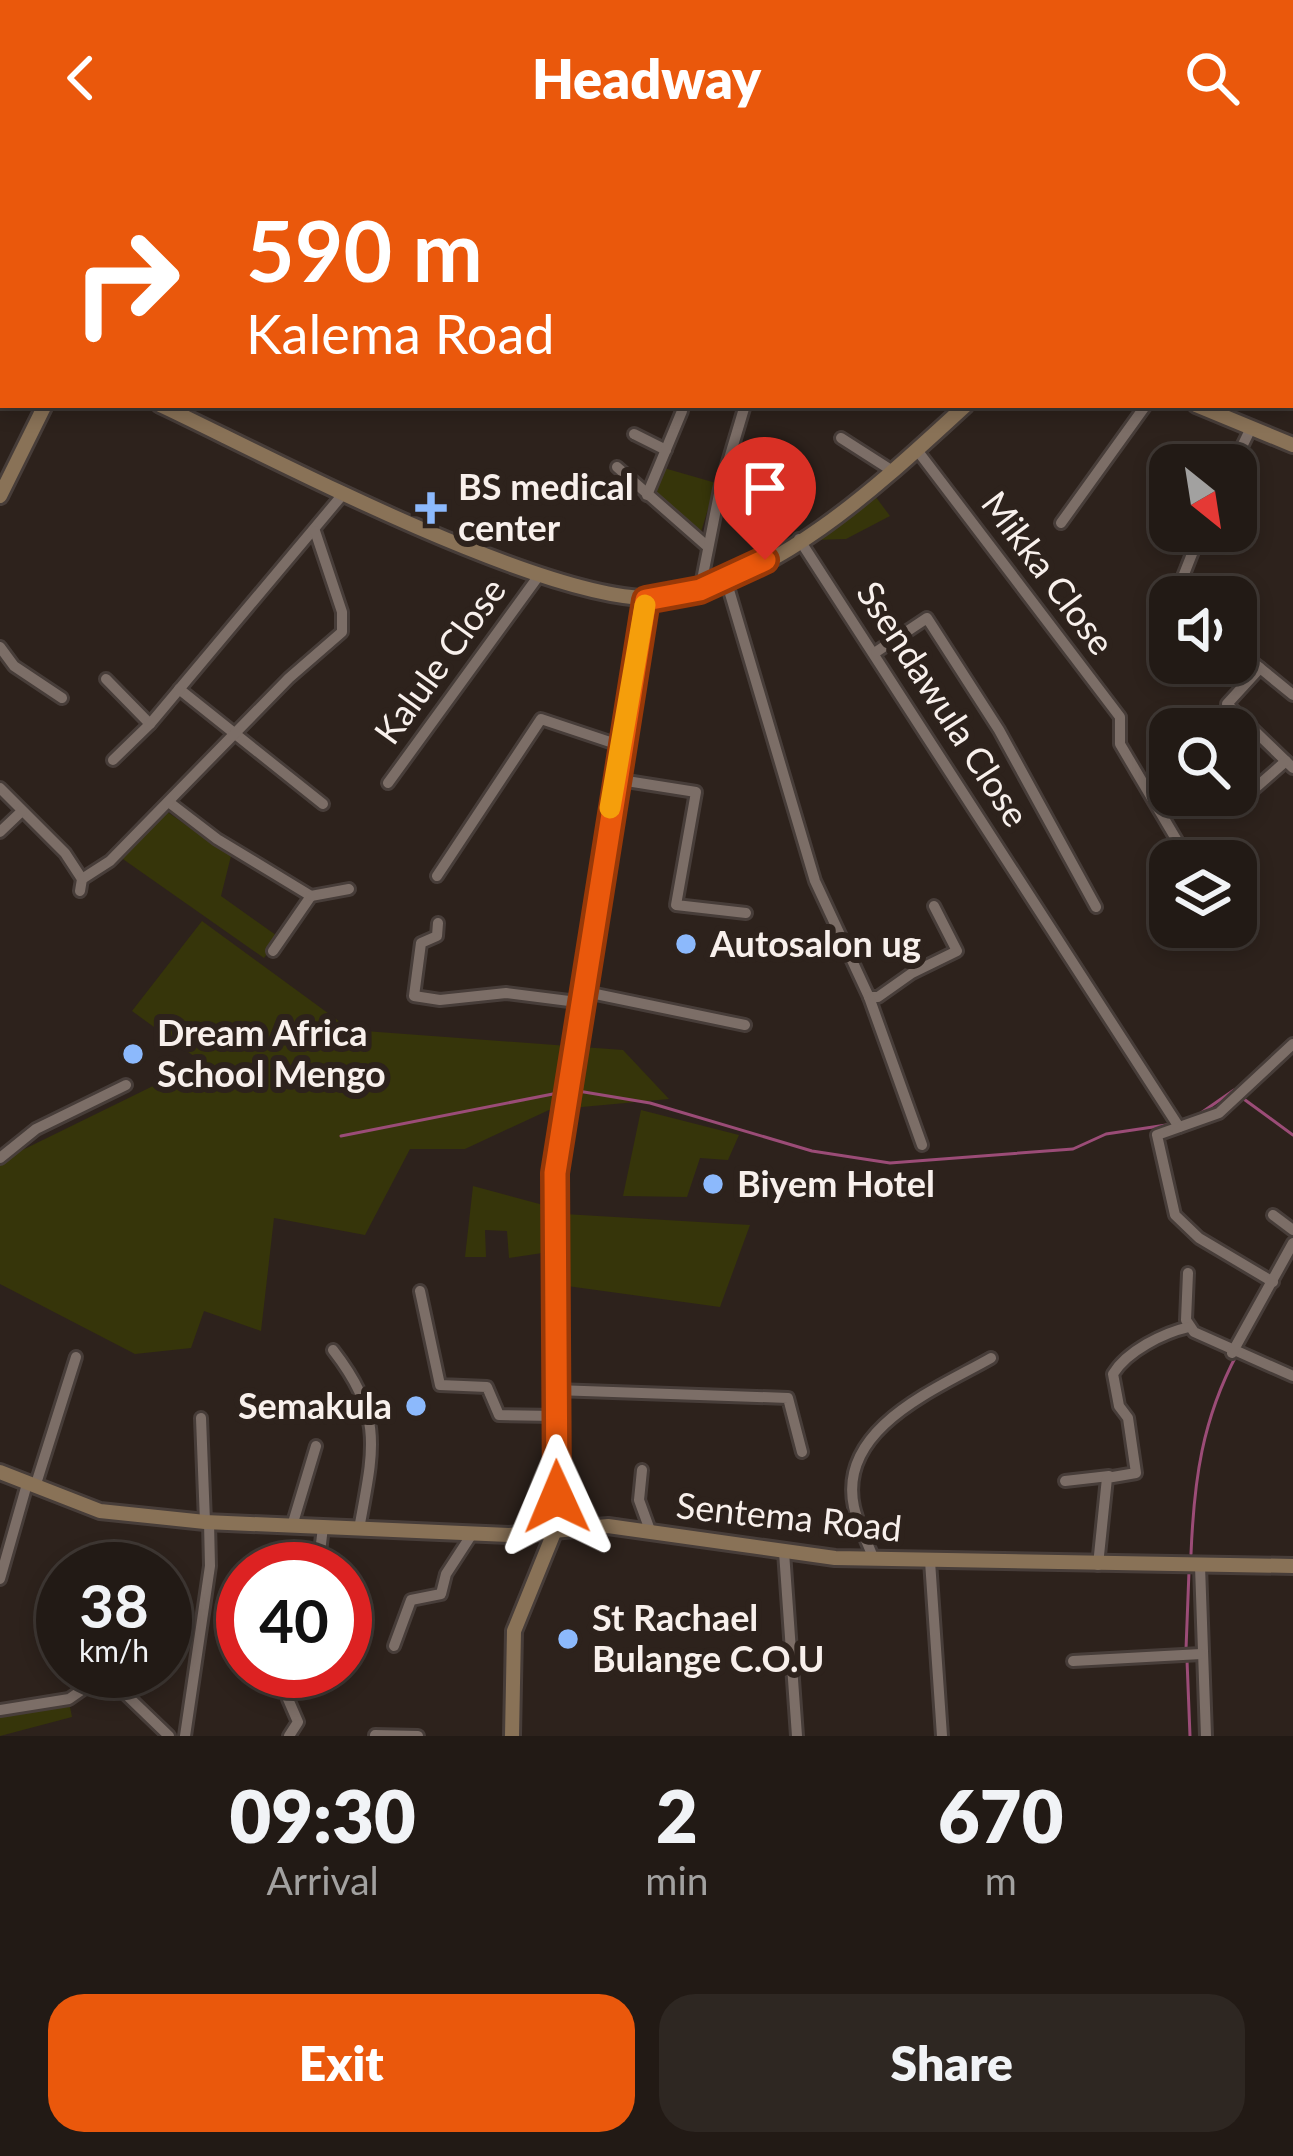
<!DOCTYPE html>
<style>
body{margin:0;font-family:Lato,sans-serif;background:#2e2722;color:#f1f3f6;height:100vh;display:flex;flex-direction:column;font-size:45px;white-space:nowrap}
*{box-sizing:border-box;margin:0}
p{font-size:39px;color:#a2a1a0}
.icon{flex:none;width:66px;height:66px;fill:none;stroke:currentColor;stroke-width:2;stroke-linecap:round;stroke-linejoin:round}
.map{position:relative;height:1580px;overflow:hidden}
.details{display:flex;flex-direction:column;background:#221a15;flex:1}
.details>*{flex:none}
.banner{position:absolute;left:0px;top:0px;width:1293px;height:252px;box-shadow:0 6px 18px #0003,0 0 0 3px #3f3834;background:#ea580c;color:#fff;overflow:hidden}
.needle{width:78px;rotate:150deg}
.tools{position:absolute;left:1149px;top:288px;display:grid;gap:24px}
.tools a{display:grid;place-items:center;width:108px;height:108px;border-radius:24px;background:#221a15;box-shadow:0 6px 18px #0003,0 0 0 3px #3f3834;font-size:60px}
.speed{position:absolute;left:36px;top:1386px;display:flex;gap:24px;font-size:60px;font-weight:700;text-align:center}
.speed>*{display:grid;place-content:center;width:156px;height:156px;border-radius:50%;background:#221a15;box-shadow:0 6px 18px #0003,0 0 0 3px #3f3834;line-height:1}
.speed small{font-size:30px;font-weight:400}
.speed .limit{border:18px solid #d22;background:#fff;color:#111}
.pin{position:absolute;display:grid;place-items:center;width:102px;height:102px;color:#fff;margin:-123px -51px;border-radius:50% 50% 50% 0;rotate:-45deg;box-shadow:0 0 12px #0007}
.pin .icon{rotate:45deg}
.me{position:absolute;width:132px;margin:-66px;rotate:359deg;stroke-linejoin:round;filter:drop-shadow(0 0 9px #0008)}
.turn{display:flex;align-items:center;gap:42px;height:252px;padding:0 48px;font-size:54px}
.turn .icon{width:156px;height:156px;stroke-width:2.5}
.turn b{display:block;font-size:84px;line-height:102px}
.eta{display:flex;justify-content:space-evenly;align-items:center;height:204px;text-align:center}
.eta b{font-size:72px;font-weight:800;line-height:84px}
.cta{display:flex;gap:24px;margin-top:auto;padding:24px 48px}
.cta a{flex:1;height:138px;border-radius:36px;background:#ea580c;color:#fff;font-size:48px;font-weight:800;line-height:138px;text-align:center}
.cta a+a{background:#2e2722;color:#f1f3f6}
header{display:flex;justify-content:space-between;align-items:center;height:156px;padding:0 48px;background:#ea580c;color:#fff;font-size:54px;font-weight:800}
.map>svg:first-child{display:block}
</style>
<header><svg class="icon" aria-label="back" viewBox="0 0 24 24"><path d="M15 5l-7 7 7 7"/></svg>Headway<svg class="icon" aria-label="search" viewBox="0 0 24 24"><circle cx="10" cy="10" r="6"/><path d="M15 15l6 6"/></svg></header>
<div class="map">
<svg width="1293" height="1580" viewBox="0 0 1293 1580">
<rect width="100%" height="100%" fill="#2d221c"/>
<g fill="#36350a">
<path d="M664,312L716,327L701,376L654,336Z"/>
<path d="M875,340L890,360L846,383L812,384Z"/>
<path d="M166,655L231,700L221,740L280,782L264,802L120,701Z"/>
<path d="M202,765L351,874L623,894L669,943L549,954L465,993H410L365,1079L274,1062L261,1175L204,1155L191,1192L135,1198L0,1128V1005L202,906L132,855Z"/>
<path d="M641,954L739,979L728,1004L700,1002L687,1041L623,1040Z"/>
<path d="M473,1030L547,1050L549,1096L509,1102L507,1075L485,1074L486,1101H465Z"/>
<path d="M564,1058L750,1069L720,1151L567,1130Z"/>
<path d="M69,1546L72,1561L0,1580V1557Z"/>
</g>
<g fill="none" stroke-linecap="round" stroke-linejoin="round">
<g stroke="#9b4c77" stroke-width="3">
<path d="M572,934L650,947L812,995L890,1007L1073,993L1106,978L1173,968"/>
<path d="M1241,941L1293,979"/>
<path d="M1198,959L1234,934"/>
<path d="M341,980L563,936"/>
<path d="M1191,1398C1194,1324 1202,1264 1237,1198"/>
<path d="M1186,1493L1189,1415"/>
<path d="M1187,1504L1190,1580"/>
</g>
<defs>
<g id="street">
<path d="M232,0L241,3"/>
<path d="M1140,0L1141,3"/>
<path d="M1265,0L1267,3"/>
<path d="M984,3L989,0"/>
<path d="M1290,127L1293,128"/>
<path d="M634,278L666,294"/>
<path d="M841,282L891,314"/>
<path d="M917,294L1120,561V588L1189,705"/>
<path d="M1233,309L1251,272"/>
<path d="M617,311L708,391"/>
<path d="M647,339L682,255"/>
<path d="M1061,367L1146,249"/>
<path d="M799,383L1179,971"/>
<path d="M726,424L815,725L869,841H878L912,817L957,795L934,750"/>
<path d="M700,434L720,333L745,249"/>
<path d="M1175,441L1201,375"/>
<path d="M0,491L14,510L62,542"/>
<path d="M1236,493L1260,512L1227,548L1293,612"/>
<path d="M876,496L927,462L999,574L1096,751"/>
<path d="M1260,512L1293,539"/>
<path d="M106,523L150,568"/>
<path d="M179,533L323,648"/>
<path d="M113,604L150,568L344,337"/>
<path d="M614,623L696,636L676,749L746,757"/>
<path d="M388,627L540,418"/>
<path d="M0,632L65,697L82,723L80,735"/>
<path d="M1236,635L1245,641L1286,605"/>
<path d="M170,647L217,683L311,740L273,795"/>
<path d="M0,676L22,655"/>
<path d="M437,720L541,563L619,589"/>
<path d="M82,723L110,705L289,522L342,476V456L315,375"/>
<path d="M311,740L349,733"/>
<path d="M438,767L437,780L421,787L414,840L440,844L506,837L585,847"/>
<path d="M586,836L745,869"/>
<path d="M869,841L922,989"/>
<path d="M0,1002L36,973L126,929"/>
<path d="M1273,1059L1293,1074"/>
<path d="M1188,1117L1186,1164L1194,1176L1293,1220"/>
<path d="M1273,1126L1199,1082L1175,1059L1157,979L1219,957L1293,888"/>
<path d="M420,1135L440,1229L487,1231L499,1259L555,1260"/>
<path d="M333,1194C385,1261 373,1295 359,1373"/>
<path d="M1232,1197L1293,1087"/>
<path d="M555,1234L788,1242L802,1296"/>
<path d="M201,1262L205,1366"/>
<path d="M642,1314L639,1344L651,1377"/>
<path d="M1065,1325L1109,1320"/>
<path d="M35,1331L76,1201"/>
<path d="M292,1370L316,1290"/>
<path d="M784,1396L797,1580"/>
<path d="M874,1404C868,1387 858,1369 854,1351C837,1272 937,1233 991,1202"/>
<path d="M930,1405L942,1580"/>
<path d="M1098,1409L1107,1322L1136,1317L1128,1262L1119,1250L1113,1218C1127,1195 1163,1177 1189,1171"/>
<path d="M1200,1410L1206,1580"/>
<path d="M318,1413L323,1371"/>
<path d="M0,1423L27,1328"/>
<path d="M394,1490L411,1444L441,1438L446,1418L472,1378"/>
<path d="M1073,1505L1201,1498"/>
<path d="M0,1554L69,1543L92,1527L112,1525L169,1580"/>
<path d="M375,1579L418,1580"/>
<path d="M185,1580L210,1410L209,1366"/>
<path d="M289,1580L298,1566L288,1543L297,1515"/>
</g>
<g id="secondary">
<path d="M640,0L647,3"/>
<path d="M136,3L137,0"/>
<path d="M1237,3L1241,0"/>
<path d="M0,178L3,179"/>
<path d="M160,249C265,298 565,459 670,441C783,422 885,323 966,249"/>
<path d="M1196,249L1293,289"/>
<path d="M0,340L45,249"/>
<path d="M0,1316L100,1355L205,1366L509,1379L608,1370L835,1402L1293,1410"/>
<path d="M512,1580L514,1475L553,1379L557,1341L555,1017L646,444"/>
</g>
</defs>
<use href="#street" stroke="#473d39" stroke-width="16"/>
<use href="#secondary" stroke="#473d39" stroke-width="20"/>
<use href="#street" stroke="#7c6e67" stroke-width="10"/>
<use href="#secondary" stroke="#897257" stroke-width="14"/>
</g>
<g fill="none" stroke-linecap="round" stroke-linejoin="round">
<defs>
<path id="route" d="M557,1341L555,1017L646,444L700,434L765,404"/>
</defs>
<use href="#route" stroke="#983908" stroke-width="30"/>
<use href="#route" stroke="#ea580c" stroke-width="21"/>
<path stroke="#f59e0b" stroke-width="21" d="M610,652L645,449"/>
</g>
<g fill="#8cb9fc" stroke="#2d221c" stroke-width="4.5">
<path d="M425 334h12v12h12v12h-12v12h-12v-12h-12v-12h12z"/>
<circle cx="686" cy="788" r="12"/>
<circle cx="133" cy="898" r="12"/>
<circle cx="713" cy="1028" r="12"/>
<circle cx="416" cy="1250" r="12"/>
<circle cx="568" cy="1483" r="12"/>
</g>
<g text-anchor="middle" stroke-width="12" stroke-linejoin="round" paint-order="stroke">
<g font-size="36" font-weight="bold" fill="#f8f0ec" stroke="#2d221c" text-anchor="start">
<text x="458" y="344">BS medical<tspan x="458" dy="41">center</tspan></text>
<text x="710" y="801">Autosalon ug</text>
<text x="157" y="890">Dream Africa<tspan x="157" dy="41">School Mengo</tspan></text>
<text x="737" y="1041">Biyem Hotel</text>
<text x="392" y="1263" text-anchor="end">Semakula</text>
<text x="592" y="1475">St Rachael<tspan x="592" dy="41">Bulange C.O.U</tspan></text>
</g>
<g font-size="36" fill="#f8f0ec" stroke="#2d221c">
<text transform="translate(1048 417) rotate(53)" y="13">Mikka Close</text>
<text transform="translate(440 505) rotate(-54)" y="13">Kalule Close</text>
<text transform="translate(943 548) rotate(57)" y="13">Ssendawula Close</text>
<text transform="translate(789 1361) rotate(6)" y="13">Sentema Road</text>
</g>
</g>
</svg>
<div class="tools">
<a><svg class="needle" viewBox="-14 -14 28 28"><path d="M0-13l5 13h-10z" fill="#e53935"/><path d="M0 13l5-13h-10z" fill="#a2a1a0"/></svg></a>
<a><svg class="icon" aria-label="sound" viewBox="0 0 24 24"><path d="M4 9h4l5-4v14l-5-4H4zM17 9q2 3 0 6"/></svg></a>
<a><svg class="icon" aria-label="search" viewBox="0 0 24 24"><circle cx="10" cy="10" r="6"/><path d="M15 15l6 6"/></svg></a>
<a><svg class="icon" aria-label="layers" viewBox="0 0 24 24"><path d="M12 4l9 5-9 5-9-5zM3 14l9 5 9-5"/></svg></a>
</div>
<div class="speed"><div>38<small>km/h</small></div><div class="limit">40</div></div>
<div class="pin" style="left:765px;top:404px;background:#d93025"><svg class="icon" aria-label="arrive" viewBox="0 0 24 24"><path d="M6 21V4h12l-3 4 3 4H6"/></svg></div>
<svg class="me" style="left:557px;top:1341px" viewBox="-20 -20 40 40"><path d="M0-17L14 15 0 8-14 15z" fill="#ea580c" stroke="#fff" stroke-width="4"/></svg>
<div class="banner">
<div class="turn"><svg class="icon" aria-label="right" viewBox="0 0 24 24"><path d="M7 20v-9h11M14 6l5 5-5 5"/></svg><div><b>590 m</b>Kalema Road</div></div>
</div>
</div>
<section class="details">
<div class="eta">
<div><b>09:30</b><p>Arrival</p></div>
<div><b>2</b><p>min</p></div>
<div><b>670</b><p>m</p></div>
</div>
<div class="cta"><a>Exit</a><a>Share</a></div>
</section>
